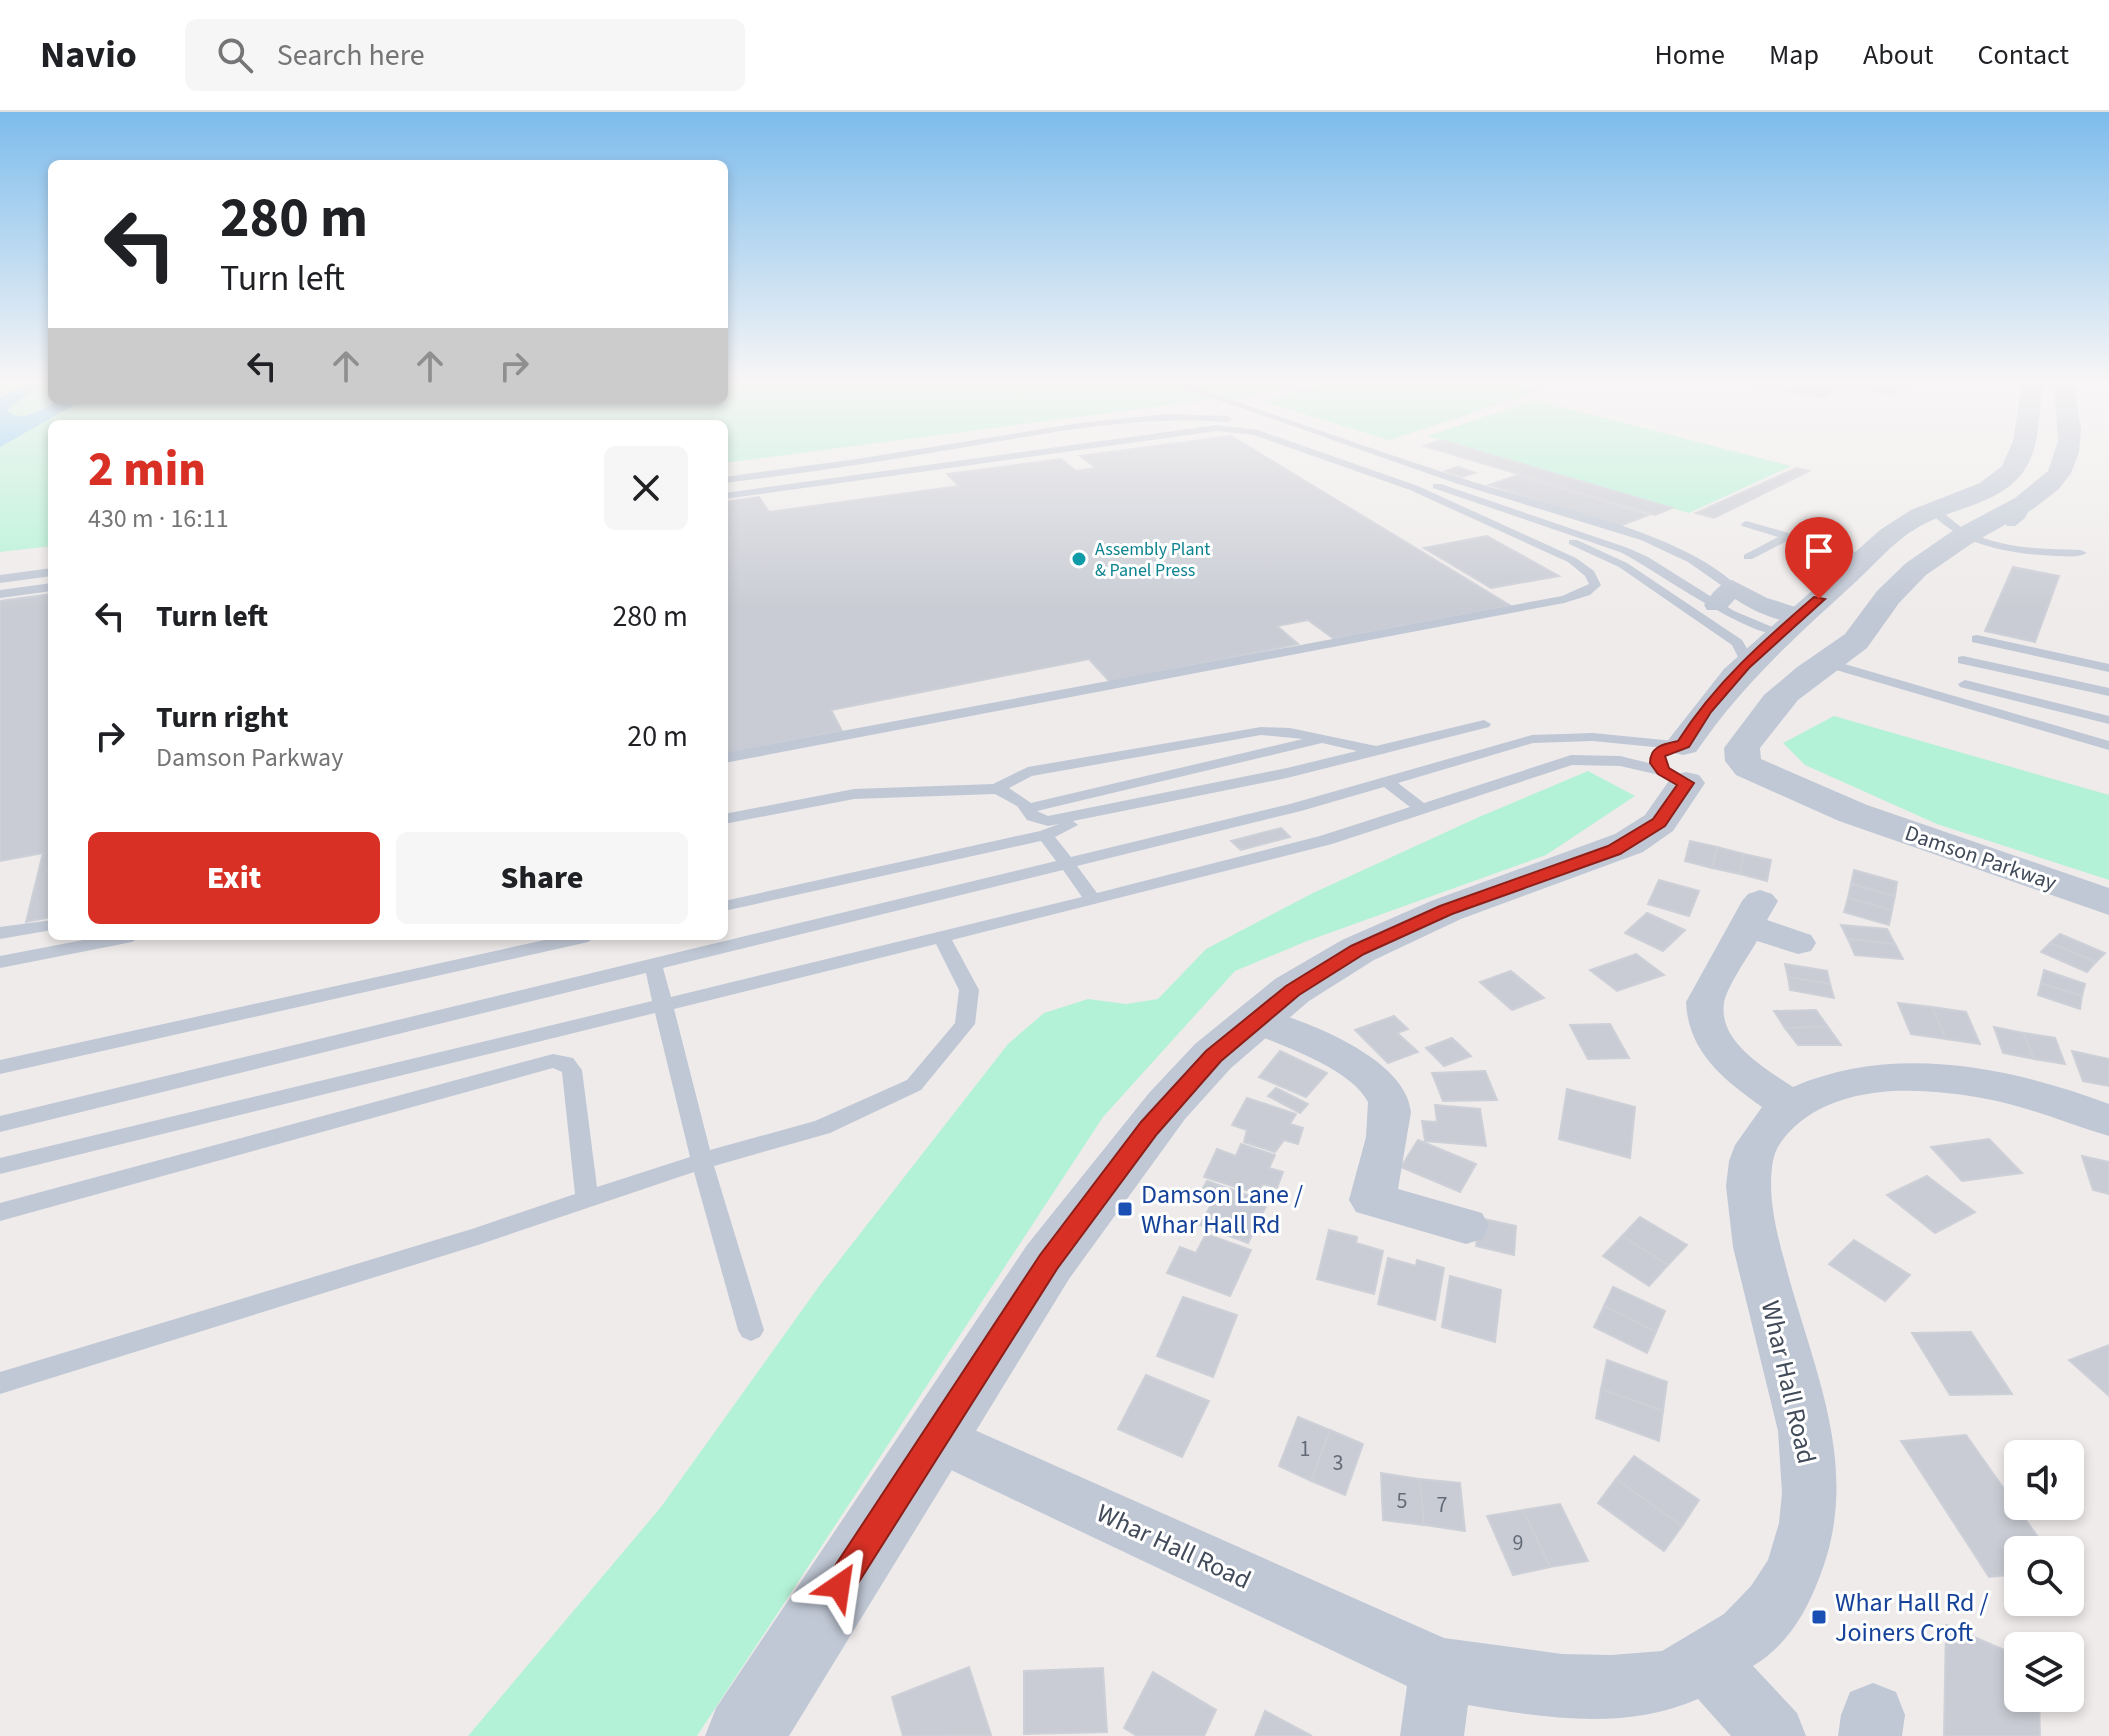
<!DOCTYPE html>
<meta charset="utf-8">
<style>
body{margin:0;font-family:"Source Sans 3",sans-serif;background:#f6f6f6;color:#202124;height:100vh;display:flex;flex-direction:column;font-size:30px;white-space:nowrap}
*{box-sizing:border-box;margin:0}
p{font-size:26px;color:#757577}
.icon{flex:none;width:44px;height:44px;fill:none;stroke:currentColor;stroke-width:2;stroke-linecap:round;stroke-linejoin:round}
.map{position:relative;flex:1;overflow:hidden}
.sheet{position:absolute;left:48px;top:308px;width:680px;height:520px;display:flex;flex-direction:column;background:#fff;border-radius:12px;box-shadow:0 4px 12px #0003}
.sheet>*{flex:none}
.guide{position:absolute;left:48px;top:48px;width:680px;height:244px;border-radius:12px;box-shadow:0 4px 12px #0003;background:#fff;color:#202124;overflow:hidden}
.tools{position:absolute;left:2004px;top:1328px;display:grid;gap:16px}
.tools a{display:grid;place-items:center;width:80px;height:80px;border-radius:12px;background:#fff;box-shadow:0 4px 12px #0003;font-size:40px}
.pin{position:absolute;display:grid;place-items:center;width:68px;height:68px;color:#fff;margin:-82px -34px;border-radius:50% 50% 50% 0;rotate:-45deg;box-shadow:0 0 8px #0007}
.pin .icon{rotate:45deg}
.me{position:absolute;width:88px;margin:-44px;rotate:32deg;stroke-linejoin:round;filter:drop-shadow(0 0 6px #0008)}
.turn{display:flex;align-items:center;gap:28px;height:168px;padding:0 40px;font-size:36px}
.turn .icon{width:104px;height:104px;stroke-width:2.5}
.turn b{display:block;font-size:56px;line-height:68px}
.lanes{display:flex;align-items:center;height:76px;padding:0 40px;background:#0003;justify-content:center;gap:40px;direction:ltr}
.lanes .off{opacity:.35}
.round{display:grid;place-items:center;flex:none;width:84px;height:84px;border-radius:12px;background:#f6f6f6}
.summary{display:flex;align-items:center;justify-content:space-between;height:136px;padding:0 40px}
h1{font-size:48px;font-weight:800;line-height:60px;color:#d93025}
.cta{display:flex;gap:16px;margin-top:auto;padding:16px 40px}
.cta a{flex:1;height:92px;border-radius:12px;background:#d93025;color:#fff;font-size:32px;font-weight:800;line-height:92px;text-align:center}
.cta a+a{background:#f6f6f6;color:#202124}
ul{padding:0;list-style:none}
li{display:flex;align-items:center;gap:24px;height:120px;padding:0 40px}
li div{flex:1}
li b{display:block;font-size:30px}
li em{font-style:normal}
header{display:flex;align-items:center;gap:48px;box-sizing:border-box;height:112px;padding:0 40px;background:#fff;border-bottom:2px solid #e0e0e0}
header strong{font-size:38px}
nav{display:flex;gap:44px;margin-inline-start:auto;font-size:28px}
.search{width:560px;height:72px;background:#f6f6f6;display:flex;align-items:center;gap:20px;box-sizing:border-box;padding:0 28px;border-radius:12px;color:#757577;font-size:30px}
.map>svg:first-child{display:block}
</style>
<header>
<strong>Navio</strong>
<div class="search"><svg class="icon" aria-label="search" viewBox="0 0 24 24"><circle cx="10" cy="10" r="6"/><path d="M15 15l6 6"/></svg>Search here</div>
<nav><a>Home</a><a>Map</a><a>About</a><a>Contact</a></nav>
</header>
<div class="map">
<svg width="2109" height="1624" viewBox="0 0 2109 1624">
<rect width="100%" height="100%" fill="#efebeb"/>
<g fill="#b3f2d6">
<path d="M0,271H52V288H724V271H1301L1244,287L1209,288L724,351V312H52V434L0,440Z"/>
<path d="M1326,271H1510L1540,279L1389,328L1261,289Z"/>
<path d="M1535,288L1791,354L1689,401L1428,324Z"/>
<path d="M1834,604L2109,683V768L1937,712L1805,653L1783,631Z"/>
<path d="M1588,659L1635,684L1546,743L1307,829L1235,859L1103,1005L697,1624H468L661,1395L820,1173L1008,932L1044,901L1088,887L1126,892L1158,887L1206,837L1313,781L1479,705Z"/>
</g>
<path fill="#7cc7f3" d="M28,271H51C34,278 21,285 7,299C24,312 40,297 56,290C64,287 74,288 83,288L0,335V286Z"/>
<g fill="#c9ccd4" stroke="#ced0d8" stroke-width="2">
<path d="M1745,271H1912L1893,283L1842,274L1821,286Z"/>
<path d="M1231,324L1511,494L1334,527L1308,508L1277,514L1298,532L1110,570L1089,547L831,598L842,619L724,642V390L759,385L769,400L959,374L947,362L1061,347L1076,359L1096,356L1080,344Z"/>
<path d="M1441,328L1672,396L1655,403L1424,334Z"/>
<path d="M1458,355L1475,361L1462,365L1445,359Z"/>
<path d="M1797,356L1809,359L1714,406L1696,401Z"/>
<path d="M1518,363L1648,403L1620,414L1489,373Z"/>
<path d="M1487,424L1559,464L1491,476L1424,436Z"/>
<path d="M2013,455L2059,464L2035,530L1985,519Z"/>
<path d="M52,482V805L26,810L43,741L0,749V489Z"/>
<path d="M1281,716L1290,725L1241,738L1231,729Z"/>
<path d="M1690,729L1717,735L1712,756L1685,749Z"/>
<path d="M1717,735L1744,742L1740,762L1712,756Z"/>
<path d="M1744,742L1771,748L1767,769L1740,762Z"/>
<path d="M1854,758L1897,770L1895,784L1851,772Z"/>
<path d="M1659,768L1699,779L1689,804L1648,792Z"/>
<path d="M1851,772L1895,784L1892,798L1848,786Z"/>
<path d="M1848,786L1892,798L1889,813L1844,800Z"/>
<path d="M1647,801L1685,818L1663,839L1625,821Z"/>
<path d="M1841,813L1887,817L1895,832L1848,827Z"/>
<path d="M2060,822L2105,841L2096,850L2050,831Z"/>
<path d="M1848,827L1895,832L1903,847L1855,843Z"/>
<path d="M2050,831L2096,850L2087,860L2041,840Z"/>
<path d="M1636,842L1664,863L1617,879L1590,858Z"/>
<path d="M1785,852L1827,859L1830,872L1788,865Z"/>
<path d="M2044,858L2085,872L2082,884L2041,871Z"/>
<path d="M1511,859L1544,886L1512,898L1480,870Z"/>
<path d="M1788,865L1830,872L1834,886L1790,878Z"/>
<path d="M2041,871L2082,884L2080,897L2038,883Z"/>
<path d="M1898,891L1932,895L1946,927L1911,922Z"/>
<path d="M1932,895L1966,900L1980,932L1946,927Z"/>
<path d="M1816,898L1828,915L1785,916L1774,899Z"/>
<path d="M1394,904L1408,917L1397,921L1418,940L1388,951L1355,918Z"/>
<path d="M1610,912L1629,946L1588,947L1570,913Z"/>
<path d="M1828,915L1841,933H1798L1785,916Z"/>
<path d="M1994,915L2024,921L2034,947L2003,941Z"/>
<path d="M2024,921L2055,926L2065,952L2034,947Z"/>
<path d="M1452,926L1471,944L1444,954L1426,936Z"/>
<path d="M1280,939L1327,961L1306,985L1259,965Z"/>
<path d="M2072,939L2109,947V974L2083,969Z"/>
<path d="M1485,959L1497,988L1443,989L1432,961Z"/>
<path d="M1276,976L1308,992L1300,1001L1268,984Z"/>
<path d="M1567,977L1635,995L1630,1046L1559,1027Z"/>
<path d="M1247,986L1296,1002L1290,1012L1303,1016L1298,1032L1284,1028L1275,1040L1244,1030L1247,1018L1232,1013Z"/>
<path d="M1435,993L1480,997L1486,1034L1425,1029L1422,1009L1437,1010Z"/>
<path d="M1989,1027L2022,1061L1962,1069L1931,1035Z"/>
<path d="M1418,1028L1476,1052L1460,1080L1401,1055Z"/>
<path d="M1241,1032L1275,1043L1269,1056L1283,1060L1277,1076L1263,1072L1258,1082L1204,1065L1217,1037L1236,1044Z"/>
<path d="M2082,1044L2109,1050V1082L2093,1078Z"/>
<path d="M1927,1064L1975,1100L1935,1121L1887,1083Z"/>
<path d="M1207,1069L1268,1090L1248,1131L1200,1113L1211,1093L1196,1088Z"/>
<path d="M1640,1105L1687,1133L1668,1153L1622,1124Z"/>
<path d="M1480,1106L1516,1114L1514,1143L1476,1134Z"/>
<path d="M1329,1118L1357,1125L1356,1131L1383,1139L1374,1182L1317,1167Z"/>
<path d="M1206,1122L1251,1138L1230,1184L1167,1161L1180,1135L1196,1141Z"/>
<path d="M1622,1124L1668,1153L1649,1174L1603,1144Z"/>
<path d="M1854,1128L1910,1163L1885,1189L1829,1152Z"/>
<path d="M1388,1146L1416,1154L1417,1148L1444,1156L1435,1208L1378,1192Z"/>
<path d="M1450,1164L1501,1178L1495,1230L1442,1215Z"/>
<path d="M1613,1175L1665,1199L1656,1220L1604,1194Z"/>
<path d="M1183,1185L1237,1203L1213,1265L1157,1244Z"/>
<path d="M1604,1194L1656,1220L1647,1241L1594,1215Z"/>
<path d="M1971,1220L2012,1282L1950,1283L1912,1221Z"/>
<path d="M2109,1233V1284L2069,1248Z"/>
<path d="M1607,1248L1667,1270L1663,1299L1601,1277Z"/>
<path d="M1146,1263L1209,1289L1182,1345L1118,1317Z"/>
<path d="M1601,1277L1663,1299L1659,1329L1596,1306Z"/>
<path d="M1298,1305L1330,1318L1311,1369L1279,1354Z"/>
<path d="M1330,1318L1363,1332L1345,1383L1311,1369Z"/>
<path d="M1966,1323L2047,1438H2018V1462L1989,1465L1901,1329Z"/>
<path d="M1634,1344L1699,1388L1682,1414L1616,1367Z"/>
<path d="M1381,1361L1420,1367L1424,1413L1383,1408Z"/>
<path d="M1420,1367L1460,1371L1465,1419L1424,1413Z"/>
<path d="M1616,1367L1682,1414L1664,1439L1598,1391Z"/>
<path d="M1560,1392L1588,1449L1550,1455L1523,1398Z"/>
<path d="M1523,1398L1550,1455L1513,1463L1487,1404Z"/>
<path d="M1946,1513L2018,1544V1586H2039L2040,1624H1944Z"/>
<path d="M969,1555L991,1623L903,1624L892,1585Z"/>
<path d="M1103,1556L1107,1620L1024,1622V1559Z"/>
<path d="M1153,1560L1216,1598L1204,1624H1137L1124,1616Z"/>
<path d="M1265,1599L1312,1624H1255Z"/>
</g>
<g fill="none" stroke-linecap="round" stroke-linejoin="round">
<g fill="#c0c8d5" fill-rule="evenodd">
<path d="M1170,271H1183C1276,303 1368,336 1461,366C1539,392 1681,418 1738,475L1728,478L1688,450L1641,428L1455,371Z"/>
<path d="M1167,302L1227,304L1232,307L1227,310C1138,303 1053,320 966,335C886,349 805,361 724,371V365L857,347L1079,311Z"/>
<path d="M1217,313L1258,318L1418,374L1576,446L1594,459L1601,473L1590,483L1564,491L724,651V641L1562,484L1589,472L1585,464L1568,450L1410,378L1254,323L1217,319L724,387V381Z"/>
<path d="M1433,372H1441L1628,436L1648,445L1734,499L1784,520C1763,536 1648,453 1620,440L1433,376Z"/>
<path d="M2025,387L2034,389L2025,406L2015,414H2007L2006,412L2017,402Z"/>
<path d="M1933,395C1946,401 1956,413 1969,420C2004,437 2043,437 2081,438L2087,441C2078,446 2067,444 2056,444C2010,442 1960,434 1928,398Z"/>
<path d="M1746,409L1870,444L1872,446L1866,449L1789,428L1752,447H1744V443L1778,425L1742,414L1741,412Z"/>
<path d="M1569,428H1577L1627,451L1742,528L1752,545L1749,556H1739L1738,545L1732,533L1619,455L1569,432Z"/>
<path d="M52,456V464L0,471V463Z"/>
<path d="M52,471V479L0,486V478Z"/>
<path d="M1977,523L2109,552V560L1972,530V524Z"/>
<path d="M1963,544L2109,576V584L1958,551V545Z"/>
<path d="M1824,546L2109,629V638L1819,553L1817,550Z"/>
<path d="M1965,568L2109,604V612L1960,575L1958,572Z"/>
<path d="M1484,608L1491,612L1489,615L1287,666L1073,709L1078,713L1055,725L1071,745L1290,692L1532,623L1593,621L1674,629L1681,633L1674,637L1593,629L1533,631L1398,671L1424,691L1571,643L1620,644L1669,656L1672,659L1664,664L1620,654L1572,653L1332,732L952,828L979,878L975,912L921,978L830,1021L714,1054L764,1218L760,1225L751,1229L742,1225L738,1218L694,1060L478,1133L0,1282V1260L475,1116L575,1082L562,960L553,956L0,1109V1091L553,942L573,946L582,958L597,1075L690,1045L655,901L0,1062V1046L652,889L646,861L0,1020V1004L1056,749L1041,729L724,799V789L1040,719L1059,712L1048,714L1027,708L1017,694L995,682L854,687L724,712V702L854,677L993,672L1028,655L1261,615L1290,616L1376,634ZM1261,623L1303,627L1031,691L1009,676L1032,664ZM1322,631L1357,639L1287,656L1048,704L1037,699ZM1384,675L1410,695L1320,724L1097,781L1077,754L1301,699ZM1063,758L1082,785L671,885L663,856ZM936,832L959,878L955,911L907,968L815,1009L710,1038L674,897Z"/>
<path d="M52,808V818L0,827V815Z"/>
<path d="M104,824H141L132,830L0,856V844Z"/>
<path d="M563,824H597L588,830L0,962V948Z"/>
</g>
<g fill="#c0c8d5" fill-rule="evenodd">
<path d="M1732,468L1767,486L1808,499L1812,504L1808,509C1786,515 1753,499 1735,487L1725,498H1707L1704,493C1711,482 1720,471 1732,468Z"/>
<path d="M1760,778L1772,782L1778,789L1767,808L1811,823L1816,831L1811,839L1798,842L1757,829C1748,845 1727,874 1724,891C1718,930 1766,957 1793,975C1894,931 2010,955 2109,992V1024C2068,1012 2030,995 1987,987C1927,976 1851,970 1800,1010C1787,1021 1776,1033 1773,1049C1767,1082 1776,1119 1785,1151C1813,1259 1864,1357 1818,1469C1805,1503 1785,1535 1753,1554L1797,1601L1806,1624H1731L1698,1587C1626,1619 1544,1606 1468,1593L1464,1624H1400L1407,1574L915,1341L907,1324L915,1307L934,1300L1444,1526L1562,1542L1611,1543L1662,1539L1724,1502L1751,1474L1768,1448L1779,1411L1782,1381L1778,1319L1733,1135L1726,1074L1729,1049L1735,1033L1762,995C1724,968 1688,940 1686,890L1742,789L1748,782Z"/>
<path d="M1254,894C1301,907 1405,944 1411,1000L1398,1077L1482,1101L1489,1114L1482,1127L1466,1132L1356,1100L1349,1088L1366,1025L1368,990C1349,954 1276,932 1240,916L1234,907L1240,898Z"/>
<path d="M1873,1571L1896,1580L1905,1603L1902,1624H1838L1841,1603L1850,1580Z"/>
</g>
<g fill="#c0c8d5" fill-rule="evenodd">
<path d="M2022,271H2042C2039,302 2041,339 2020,364C1994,394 1950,396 1917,416C1891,431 1872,456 1849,476C1790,530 1742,573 1696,640L1683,643L1670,640L1665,632L1724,557L1880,418L1911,398L1980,371L2002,354L2013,329Z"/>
<path d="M2054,271H2074L2081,317L2079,340L2071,361L2059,377L2033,397L1971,432L1926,463L1899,491L1867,536L1798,588L1760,636L1761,647L1867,693L2109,776V803L1839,709L1736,663L1725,649L1724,636L1764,583L1796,556L1845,522L1877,479L1906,451L1951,420L2015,386L2048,359L2058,329Z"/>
<path d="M1686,660L1699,663L1705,671L1673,719L1643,740L1461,807L1374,848L1309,889L1231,956L1185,1007L1069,1167L789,1624H705L716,1596L1027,1133L1149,981L1195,932L1275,867L1342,828L1431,789L1615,722L1645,703L1673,663Z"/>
</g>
</g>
<linearGradient id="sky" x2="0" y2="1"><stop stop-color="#7dbcec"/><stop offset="0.54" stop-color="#f8f6f6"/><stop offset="1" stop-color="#f8f6f6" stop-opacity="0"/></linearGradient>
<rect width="2109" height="499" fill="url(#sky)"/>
<path fill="#d93025" stroke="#8d1f18" stroke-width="2" d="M1814,485L1825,487L1749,556L1711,600L1689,635L1665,644L1669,656L1694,671L1665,714L1620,742L1452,802L1364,842L1299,883L1221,949L1157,1022L1057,1157L850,1484L839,1489L829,1484L824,1474L829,1463L1040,1143L1141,1010L1206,939L1286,874L1351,834L1440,794L1608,734L1653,707L1677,673L1658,662L1650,651C1650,634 1664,632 1678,629C1715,571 1763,529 1814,485Z"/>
<circle fill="#0f9aa8" stroke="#fff" stroke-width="3" cx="1079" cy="447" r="8"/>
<g fill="#1a4fb4" stroke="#fff" stroke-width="3">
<rect x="1117" y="1089" width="16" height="16" rx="4"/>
<rect x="1811" y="1497" width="16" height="16" rx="4"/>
</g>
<g text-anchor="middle" stroke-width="6" stroke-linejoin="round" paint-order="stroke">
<g font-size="18" fill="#0d838f" stroke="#fff" text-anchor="start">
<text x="1095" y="443">Assembly Plant<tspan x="1095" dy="21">&amp; Panel Press</tspan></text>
</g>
<g font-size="22" fill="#424b5a" stroke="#fff">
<text transform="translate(1981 745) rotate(19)" y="8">Damson Parkway</text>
</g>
<g font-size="22" fill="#646b78">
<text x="1305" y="1344">1</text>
<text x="1338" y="1358">3</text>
<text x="1402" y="1396">5</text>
<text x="1442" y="1400">7</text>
<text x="1518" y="1438">9</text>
</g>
<g font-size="26" fill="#164399" stroke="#fff" text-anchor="start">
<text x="1141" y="1091">Damson Lane /<tspan x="1141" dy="30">Whar Hall Rd</tspan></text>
<text x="1835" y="1499">Whar Hall Rd /<tspan x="1835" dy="30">Joiners Croft</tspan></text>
</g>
<g font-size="26" fill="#424b5a" stroke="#fff">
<text transform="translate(1789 1270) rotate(77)" y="9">Whar Hall Road</text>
<text transform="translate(1174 1434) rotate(25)" y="9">Whar Hall Road</text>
</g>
</g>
</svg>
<div class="tools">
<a><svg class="icon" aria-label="sound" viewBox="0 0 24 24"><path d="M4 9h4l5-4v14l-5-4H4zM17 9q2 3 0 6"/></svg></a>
<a><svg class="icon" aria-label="search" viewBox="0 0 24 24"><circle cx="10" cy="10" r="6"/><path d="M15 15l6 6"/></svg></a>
<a><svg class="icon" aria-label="layers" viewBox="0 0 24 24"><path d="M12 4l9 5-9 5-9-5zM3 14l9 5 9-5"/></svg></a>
</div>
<div class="pin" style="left:1819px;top:487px;background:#d93025"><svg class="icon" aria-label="arrive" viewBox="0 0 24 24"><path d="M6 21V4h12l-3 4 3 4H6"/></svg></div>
<svg class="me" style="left:839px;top:1474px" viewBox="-20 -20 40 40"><path d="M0-17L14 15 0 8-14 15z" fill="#d93025" stroke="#fff" stroke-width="4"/></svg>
<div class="guide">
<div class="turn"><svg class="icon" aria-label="left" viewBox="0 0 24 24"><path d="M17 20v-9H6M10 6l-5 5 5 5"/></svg><div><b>280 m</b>Turn left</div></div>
<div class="lanes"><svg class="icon" aria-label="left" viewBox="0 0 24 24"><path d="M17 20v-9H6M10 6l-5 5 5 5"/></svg><svg class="icon off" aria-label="ahead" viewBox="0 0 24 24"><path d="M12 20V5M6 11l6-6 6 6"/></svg><svg class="icon off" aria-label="ahead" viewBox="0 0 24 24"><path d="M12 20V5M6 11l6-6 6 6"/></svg><svg class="icon off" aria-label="right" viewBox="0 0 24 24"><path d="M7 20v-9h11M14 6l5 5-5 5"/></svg></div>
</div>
<section class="sheet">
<div class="summary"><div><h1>2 min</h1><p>430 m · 16:11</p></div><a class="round"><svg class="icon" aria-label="close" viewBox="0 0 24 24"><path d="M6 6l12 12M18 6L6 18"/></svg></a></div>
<ul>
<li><svg class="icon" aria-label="left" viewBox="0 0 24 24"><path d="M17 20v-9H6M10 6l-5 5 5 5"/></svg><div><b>Turn left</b></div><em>280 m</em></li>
<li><svg class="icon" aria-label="right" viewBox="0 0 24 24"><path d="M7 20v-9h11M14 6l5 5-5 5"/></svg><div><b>Turn right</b><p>Damson Parkway</p></div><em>20 m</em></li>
</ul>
<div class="cta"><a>Exit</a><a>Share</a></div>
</section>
</div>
